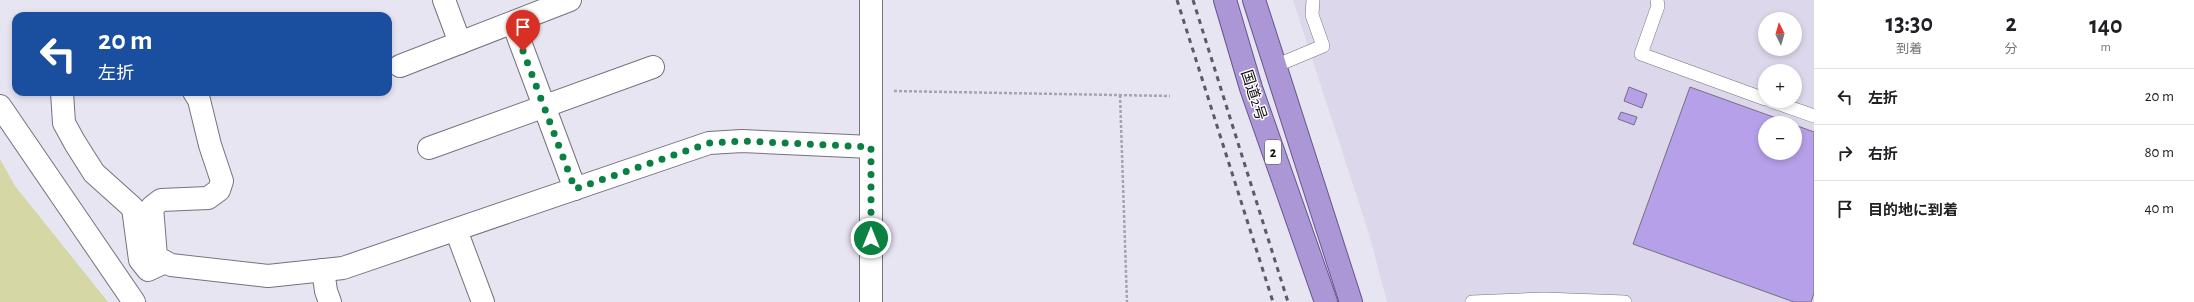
<!DOCTYPE html>
<html lang="ja">
<meta charset="utf-8">
<style>
body{margin:0;font-family:"Alegreya Sans","Noto Sans JP",sans-serif;background:#f2f2f2;color:#202124;height:100vh;display:flex;flex-direction:column;font-size:15px;white-space:nowrap}
*{box-sizing:border-box;margin:0}
p{font-size:13px;color:#757577}
.icon{flex:none;width:22px;height:22px;fill:none;stroke:currentColor;stroke-width:2;stroke-linecap:round;stroke-linejoin:round}
.map{position:relative;flex:1;overflow:hidden}
.sheet{display:flex;flex-direction:column;background:#fff;width:380px}
.sheet>*{flex:none}
.guide{position:absolute;left:12px;top:12px;width:380px;height:84px;border-radius:12px;box-shadow:0 2px 6px #0003;background:#1a4fa0;color:#fff;overflow:hidden}
.needle{width:26px;rotate:355deg}
.controls{position:absolute;left:1758px;top:12px;display:grid;gap:8px}
.controls a{display:grid;place-items:center;width:44px;height:44px;border-radius:50%;background:#fff;box-shadow:0 2px 6px #0003;font-size:20px}
.pin{position:absolute;display:grid;place-items:center;width:34px;height:34px;color:#fff;margin:-41px -17px;border-radius:50% 50% 50% 0;rotate:-45deg;box-shadow:0 0 4px #0007}
.pin .icon{rotate:45deg}
.me{position:absolute;width:44px;margin:-22px;rotate:0deg;stroke-linejoin:round;filter:drop-shadow(0 0 3px #0008)}
.turn{display:flex;align-items:center;gap:14px;height:84px;padding:0 20px;font-size:18px}
.turn .icon{width:52px;height:52px;stroke-width:2.5}
.turn b{display:block;font-size:28px;line-height:34px}
.eta{display:flex;justify-content:space-evenly;align-items:center;height:68px;text-align:center}
.eta b{font-size:24px;font-weight:600;line-height:28px}
ul{padding:0;list-style:none}
li{display:flex;align-items:center;gap:12px;height:56px;padding:0 20px;border-top:1px solid #e0e0e0}
li div{flex:1}
li b{display:block;font-size:15px}
li em{font-style:normal}
main{display:flex;flex:1;min-height:0}
.map>svg:first-child{display:block}
</style>
<main>
<div class="map">
<svg width="1814" height="302" viewBox="0 0 1814 302">
<rect width="100%" height="100%" fill="#e8e5f2"/>
<path fill="#dcd7eb" fill-rule="evenodd" d="M1293,0H1814V302H1387L1369,234ZM1765,19H1795V49H1765ZM1765,71H1795V101H1765ZM1765,123H1795V153H1765Z"/>
<path fill="#d5d7a5" d="M0,159L15,186L108,302H0Z"/>
<g fill="#b6a0e9" stroke="#74717c">
<path d="M1629,87L1647,94L1642,108L1624,101Z"/>
<path d="M1690,87L1790,123H1765V153H1795V125L1814,132V293L1811,302H1794L1633,244Z"/>
<path d="M1621,112L1637,117L1634,125L1618,119Z"/>
</g>
<g fill="none" stroke-linecap="round" stroke-linejoin="round">
<defs>
<g id="service">
<path d="M1657,0L1658,6L1641,54L1765,99"/>
<path d="M1275,66L1323,46L1312,15L1313,0"/>
<path d="M1771,101L1814,116"/>
<path d="M1472,302L1544,299L1625,302"/>
</g>
<g id="minor">
<path d="M444,0L460,43"/>
<path d="M513,23L575,189"/>
<path d="M400,66L570,0"/>
<path d="M62,92L64,123L75,143L94,173L133,208L140,260L148,270L165,262"/>
<path d="M194,92L199,100L210,145L222,181L219,190L208,198L161,200L152,207L156,257L171,265L268,276L343,268L709,143L742,141L871,147"/>
<path d="M0,106L134,302"/>
<path d="M429,148L653,67"/>
<path d="M456,230L483,302"/>
<path d="M323,270L326,291L330,302"/>
</g>
<path id="tertiary" d="M871,0V302"/>
<g id="trunk">
<path d="M1225,0L1251,88L1326,302"/>
<path d="M1254,0L1351,302"/>
</g>
</defs>
<use href="#service" stroke="#74727d" stroke-width="14"/>
<use href="#minor" stroke="#74727d" stroke-width="24"/>
<use href="#tertiary" stroke="#74727d" stroke-width="24"/>
<use href="#trunk" stroke="#67578c" stroke-width="24"/>
<g stroke="#a6a3ae" stroke-width="2.5" stroke-dasharray="3 2" stroke-linecap="butt">
<path d="M894,91L1170,96"/>
<path d="M1120,95L1127,302"/>
</g>
<use href="#service" stroke="#fff" stroke-width="13"/>
<use href="#minor" stroke="#fff" stroke-width="22"/>
<use href="#tertiary" stroke="#fff" stroke-width="22"/>
<use href="#trunk" stroke="#ab97d6" stroke-width="22"/>
<g stroke="#5c5a62" stroke-width="3" stroke-dasharray="5 5" stroke-linecap="butt">
<path d="M1177,0L1273,302"/>
<path d="M1193,0L1288,302"/>
</g>
</g>
<g fill="none" stroke-linecap="round" stroke-linejoin="round">
<path stroke="#0b8043" stroke-width="7" stroke-dasharray="0 12.6" d="M523,51L575,189L709,143L742,141L871,147V238"/>
</g>
<g text-anchor="middle" stroke-width="3" stroke-linejoin="round" paint-order="stroke">
<rect fill="#fff" stroke="#58585b" stroke-width="1" x="1265" y="140" width="16" height="24" rx="3"/>
<g font-size="14" font-weight="bold" fill="#111015">
<text x="1273" y="157">2</text>
</g>
<g font-size="15" fill="#111015" stroke="#fff">
<text transform="translate(1254 95) rotate(72)" y="5">国道2号</text>
</g>
</g>
</svg>
<div class="controls">
<a><svg class="needle" viewBox="-14 -14 28 28"><path d="M0-13l5 13h-10z" fill="#e53935"/><path d="M0 13l5-13h-10z" fill="#757577"/></svg></a>
<a>+</a>
<a>−</a>
</div>
<div class="pin" style="left:523px;top:51px;background:#d93025"><svg class="icon" aria-label="arrive" viewBox="0 0 24 24"><path d="M6 21V4h12l-3 4 3 4H6"/></svg></div>
<svg class="me" style="left:871px;top:238px" viewBox="-20 -20 40 40"><circle r="17" fill="#0b8043" stroke="#fff" stroke-width="3"/><path d="M0-11L8 9 0 5-8 9z" fill="#fff"/></svg>
<div class="guide">
<div class="turn"><svg class="icon" aria-label="left" viewBox="0 0 24 24"><path d="M17 20v-9H6M10 6l-5 5 5 5"/></svg><div><b>20 m</b>左折</div></div>
</div>
</div>
<section class="sheet">
<div class="eta">
<div><b>13:30</b><p>到着</p></div>
<div><b>2</b><p>分</p></div>
<div><b>140</b><p>m</p></div>
</div>
<ul>
<li><svg class="icon" aria-label="left" viewBox="0 0 24 24"><path d="M17 20v-9H6M10 6l-5 5 5 5"/></svg><div><b>左折</b></div><em>20 m</em></li>
<li><svg class="icon" aria-label="right" viewBox="0 0 24 24"><path d="M7 20v-9h11M14 6l5 5-5 5"/></svg><div><b>右折</b></div><em>80 m</em></li>
<li><svg class="icon" aria-label="arrive" viewBox="0 0 24 24"><path d="M6 21V4h12l-3 4 3 4H6"/></svg><div><b>目的地に到着</b></div><em>40 m</em></li>
</ul>
</section>
</main>
